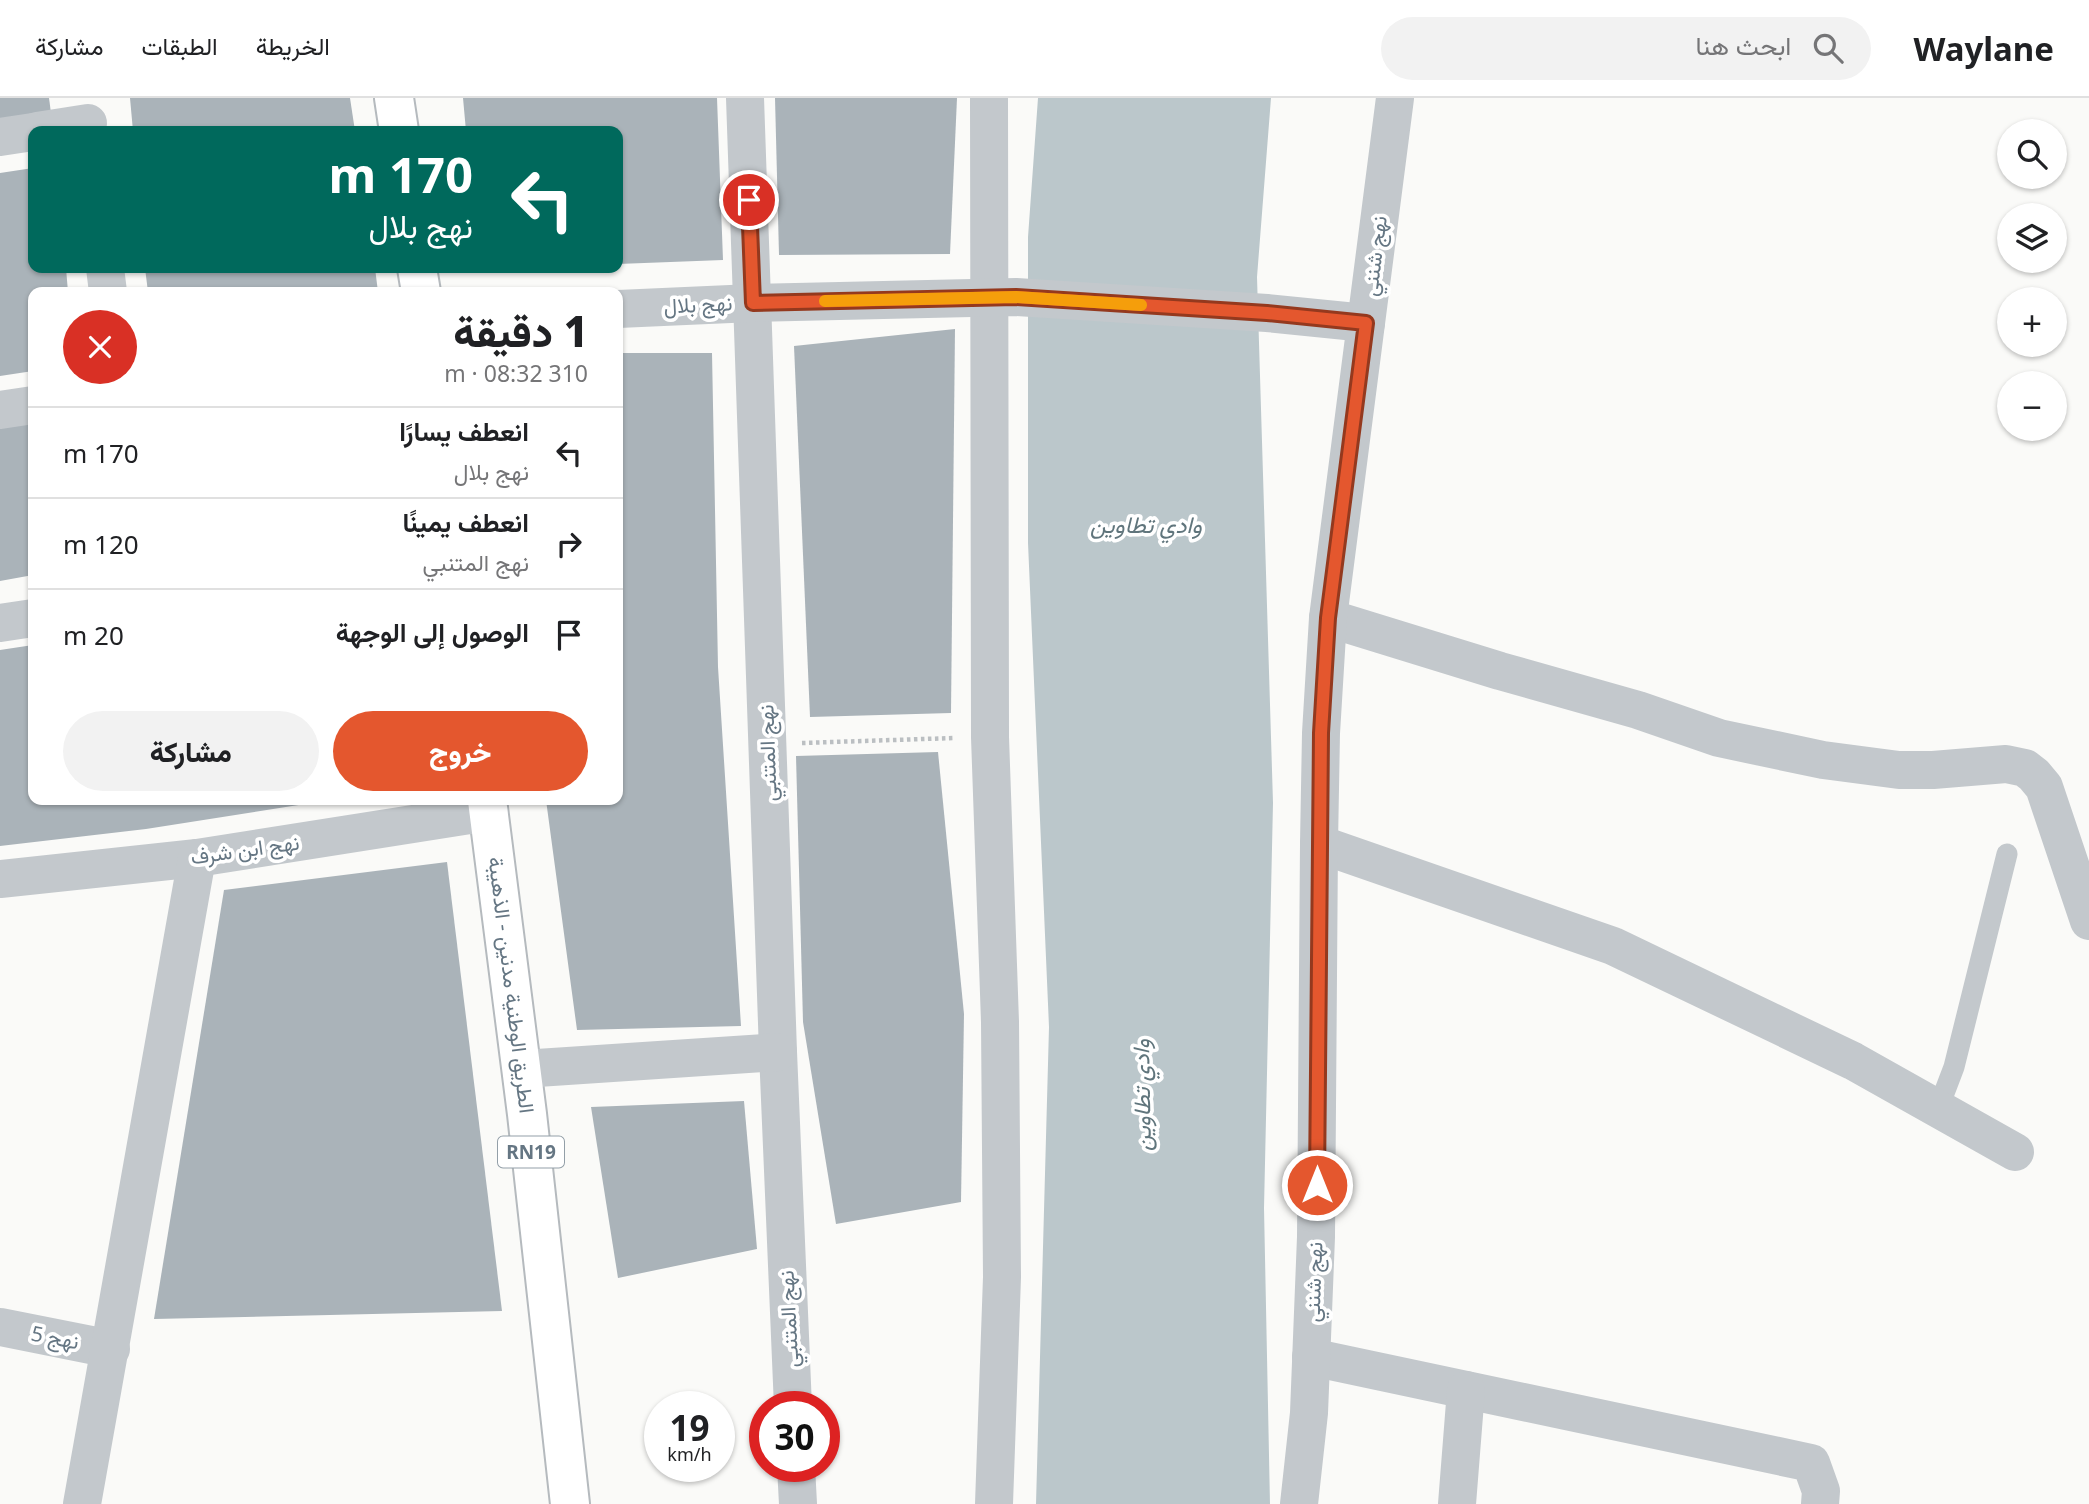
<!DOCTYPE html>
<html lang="ar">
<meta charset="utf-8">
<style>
body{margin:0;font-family:"Noto Sans",Vazirmatn,sans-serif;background:#f2f2f2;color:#202124;direction:rtl;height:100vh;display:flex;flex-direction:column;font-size:26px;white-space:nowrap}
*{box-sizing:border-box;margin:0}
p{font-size:23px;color:#757577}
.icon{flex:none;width:38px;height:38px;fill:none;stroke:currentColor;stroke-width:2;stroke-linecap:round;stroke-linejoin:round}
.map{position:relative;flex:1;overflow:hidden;direction:ltr}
.sheet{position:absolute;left:28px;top:189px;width:595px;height:518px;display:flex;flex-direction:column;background:#fff;border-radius:14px;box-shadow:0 2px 5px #0004;direction:rtl}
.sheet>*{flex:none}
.banner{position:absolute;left:28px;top:28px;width:595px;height:147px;border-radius:14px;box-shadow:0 2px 5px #0004;direction:rtl;background:#00695c;color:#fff;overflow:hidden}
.tools{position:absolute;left:1997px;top:21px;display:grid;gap:14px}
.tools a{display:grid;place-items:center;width:70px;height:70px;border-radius:50%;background:#fff;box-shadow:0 2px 5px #0004;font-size:35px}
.speed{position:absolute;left:644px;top:1293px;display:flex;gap:14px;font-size:35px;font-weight:700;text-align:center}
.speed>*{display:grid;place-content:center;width:91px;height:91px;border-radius:50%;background:#fff;box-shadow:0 2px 5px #0004;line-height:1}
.speed small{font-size:18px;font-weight:400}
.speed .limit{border:10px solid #d22;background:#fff;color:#111}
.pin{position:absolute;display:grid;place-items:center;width:60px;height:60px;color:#fff;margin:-30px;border:4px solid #fff;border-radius:50%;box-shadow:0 2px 7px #0007}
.me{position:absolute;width:77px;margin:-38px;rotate:0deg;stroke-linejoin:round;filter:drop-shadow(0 0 5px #0008)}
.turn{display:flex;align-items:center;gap:24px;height:147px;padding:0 35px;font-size:32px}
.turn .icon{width:91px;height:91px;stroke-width:2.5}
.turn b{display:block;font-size:49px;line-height:60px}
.round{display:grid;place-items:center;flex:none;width:74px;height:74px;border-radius:37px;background:#f2f2f2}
.head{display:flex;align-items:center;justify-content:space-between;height:119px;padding:0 35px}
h1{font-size:42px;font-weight:800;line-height:52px}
.button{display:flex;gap:14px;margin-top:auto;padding:14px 35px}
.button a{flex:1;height:80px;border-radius:42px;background:#e4572e;color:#fff;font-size:28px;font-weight:800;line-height:80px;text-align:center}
.button a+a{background:#f2f2f2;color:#202124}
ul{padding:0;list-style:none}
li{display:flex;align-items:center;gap:21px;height:91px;padding:0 35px;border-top:2px solid #e0e0e0}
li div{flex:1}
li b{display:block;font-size:26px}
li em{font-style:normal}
header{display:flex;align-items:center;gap:42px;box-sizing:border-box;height:98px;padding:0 35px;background:#fff;border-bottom:2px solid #e0e0e0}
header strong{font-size:33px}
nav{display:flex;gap:38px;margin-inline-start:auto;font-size:24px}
.search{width:490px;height:63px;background:#f2f2f2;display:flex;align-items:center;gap:18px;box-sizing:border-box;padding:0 24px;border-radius:38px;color:#757577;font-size:26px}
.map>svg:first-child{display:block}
</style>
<header>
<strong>Waylane</strong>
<div class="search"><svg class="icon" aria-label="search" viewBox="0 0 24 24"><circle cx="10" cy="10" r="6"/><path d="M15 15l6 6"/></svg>ابحث هنا</div>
<nav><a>الخريطة</a><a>الطبقات</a><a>مشاركة</a></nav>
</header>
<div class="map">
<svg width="2089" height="1406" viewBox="0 0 2089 1406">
<rect width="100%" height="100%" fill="#fafaf8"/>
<path fill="#bbc7cb" d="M1038,0H1271L1257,179L1273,705L1264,1110L1270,1406H1036L1049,929L1028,445V139Z"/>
<g fill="#aab3b9">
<path d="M0,0H49L53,30L0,36Z"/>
<path d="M130,0H350L355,33H133Z"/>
<path d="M463,0H717L723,162L618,166V33H466Z"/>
<path d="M775,0H957L950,156L779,157Z"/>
<path d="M33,70V170H66L68,194H33V273L0,278V75Z"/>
<path d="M145,170H375L378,194H148Z"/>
<path d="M955,231L951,615L810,619L794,248Z"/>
<path d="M618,255H712L718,569L741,928L577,932L546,702H618Z"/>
<path d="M33,315V477L0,483V323Z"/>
<path d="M33,547V702H324V703L146,731L0,748V552Z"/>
<path d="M938,654L964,916L961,1104L836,1126L803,924L796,658Z"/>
<path d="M447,764L502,1213L154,1221L224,792Z"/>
<path d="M744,1003L757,1151L618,1180L591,1009Z"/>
</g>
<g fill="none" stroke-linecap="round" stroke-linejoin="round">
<defs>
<g id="primary">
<path d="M394,0L399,33"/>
<path d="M417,170L421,194"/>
<path d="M487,702L527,1016L570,1406"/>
</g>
</defs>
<use href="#primary" stroke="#b5babe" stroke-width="42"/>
<path stroke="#bbbfc2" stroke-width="4.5" stroke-dasharray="3.5 3.5" stroke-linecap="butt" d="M802,645L954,640"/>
<path stroke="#c3c8cc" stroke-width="21" d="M1938,1011L1954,969L2007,756"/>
<g stroke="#c3c8cc" stroke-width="38">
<path d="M745,0L778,954L793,1309"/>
<path d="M989,0L990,639L1000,924L1002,1179L994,1406"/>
<path d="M37,33L88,25"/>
<path d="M0,39L33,34"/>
<path d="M105,170L108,194"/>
<path d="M618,211L753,205L1016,199L1267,215L1366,225"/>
<path d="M0,312L33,307"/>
<path d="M1328,520L1500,573L1638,612L1719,640L1823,662L1899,672H1933L2006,666L2025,670L2034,677L2044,689L2089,823"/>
<path d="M0,525L33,520"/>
<path d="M1319,746L1613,848L1853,963L2015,1054"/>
<path d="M0,781L197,760L489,714"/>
<path d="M522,971L778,954"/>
<path d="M0,1229L111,1251"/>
<path d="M1311,1259L1811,1365L1821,1393L1820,1406"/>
<path d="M796,1368L798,1406"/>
<path d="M82,1406L197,760"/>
<path d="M1299,1406L1309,1315L1316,1139L1319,746L1321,635L1328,520L1395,0"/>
<path d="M1457,1406L1466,1292"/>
</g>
<use href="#primary" stroke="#fff" stroke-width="38"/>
</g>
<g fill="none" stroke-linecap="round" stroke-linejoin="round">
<defs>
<path id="route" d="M749,102L753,205L1016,199L1267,215L1366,225L1328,520L1321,635L1317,1087"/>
</defs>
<use href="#route" stroke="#94391e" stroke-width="18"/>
<use href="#route" stroke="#e4572e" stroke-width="12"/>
<path stroke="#f59e0b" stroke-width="12" d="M825,203L1016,199L1141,207"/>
</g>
<g text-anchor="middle" stroke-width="7" stroke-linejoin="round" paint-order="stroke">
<rect fill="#fff" stroke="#939fa8" stroke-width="2" x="498" y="1038.5" width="66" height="31" rx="5"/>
<g font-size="19" font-weight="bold" fill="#657683">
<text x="531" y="1061">RN19</text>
</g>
<g font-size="21" fill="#657683" stroke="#fff">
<text transform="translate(1375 158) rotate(-83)" y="7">نهج شنني</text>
<text transform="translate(698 207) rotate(-3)" y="7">نهج بلال</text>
<text transform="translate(768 655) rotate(-92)" y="7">نهج المتنبي</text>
<text transform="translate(245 752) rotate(-8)" y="7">نهج ابن شرف</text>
<text transform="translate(511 887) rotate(83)" y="7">الطريق الوطنية مدنين - الذهيبة</text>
<text transform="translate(1314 1184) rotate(-88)" y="7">نهج شنني</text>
<text transform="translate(789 1221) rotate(-93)" y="7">نهج المتنبي</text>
<text transform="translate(55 1240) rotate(11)" y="7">نهج 5</text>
</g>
<g font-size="23" font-style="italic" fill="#60757c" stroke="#fff">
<text x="1146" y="435">وادي تطاوين</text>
<text transform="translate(1142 997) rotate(-91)" y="8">وادي تطاوين</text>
</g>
</g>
</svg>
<div class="tools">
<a><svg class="icon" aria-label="search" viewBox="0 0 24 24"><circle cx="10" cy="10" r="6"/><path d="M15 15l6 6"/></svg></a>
<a><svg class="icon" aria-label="layers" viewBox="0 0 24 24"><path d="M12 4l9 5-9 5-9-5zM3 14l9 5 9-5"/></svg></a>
<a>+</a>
<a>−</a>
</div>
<div class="speed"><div>19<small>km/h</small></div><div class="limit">30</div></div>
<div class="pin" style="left:749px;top:102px;background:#d93025"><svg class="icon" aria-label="arrive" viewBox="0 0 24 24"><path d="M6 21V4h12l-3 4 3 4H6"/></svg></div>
<svg class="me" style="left:1317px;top:1087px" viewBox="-20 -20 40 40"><circle r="17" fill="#e4572e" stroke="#fff" stroke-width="3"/><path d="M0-11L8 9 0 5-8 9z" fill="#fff"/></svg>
<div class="banner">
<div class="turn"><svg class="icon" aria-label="left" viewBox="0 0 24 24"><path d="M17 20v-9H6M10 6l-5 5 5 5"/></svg><div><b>170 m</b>نهج بلال</div></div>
</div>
<section class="sheet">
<div class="head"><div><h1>1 دقيقة</h1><p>310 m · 08:32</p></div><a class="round" style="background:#d93025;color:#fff"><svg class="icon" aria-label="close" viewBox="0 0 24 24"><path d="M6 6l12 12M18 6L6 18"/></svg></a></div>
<ul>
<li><svg class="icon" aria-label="left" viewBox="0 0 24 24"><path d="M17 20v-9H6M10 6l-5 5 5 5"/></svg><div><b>انعطف يسارًا</b><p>نهج بلال</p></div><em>170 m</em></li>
<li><svg class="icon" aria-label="right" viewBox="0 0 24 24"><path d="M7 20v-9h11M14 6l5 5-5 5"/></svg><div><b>انعطف يمينًا</b><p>نهج المتنبي</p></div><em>120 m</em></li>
<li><svg class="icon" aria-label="arrive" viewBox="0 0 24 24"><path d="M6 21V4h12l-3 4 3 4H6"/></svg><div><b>الوصول إلى الوجهة</b></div><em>20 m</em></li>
</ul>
<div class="button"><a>خروج</a><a>مشاركة</a></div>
</section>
</div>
